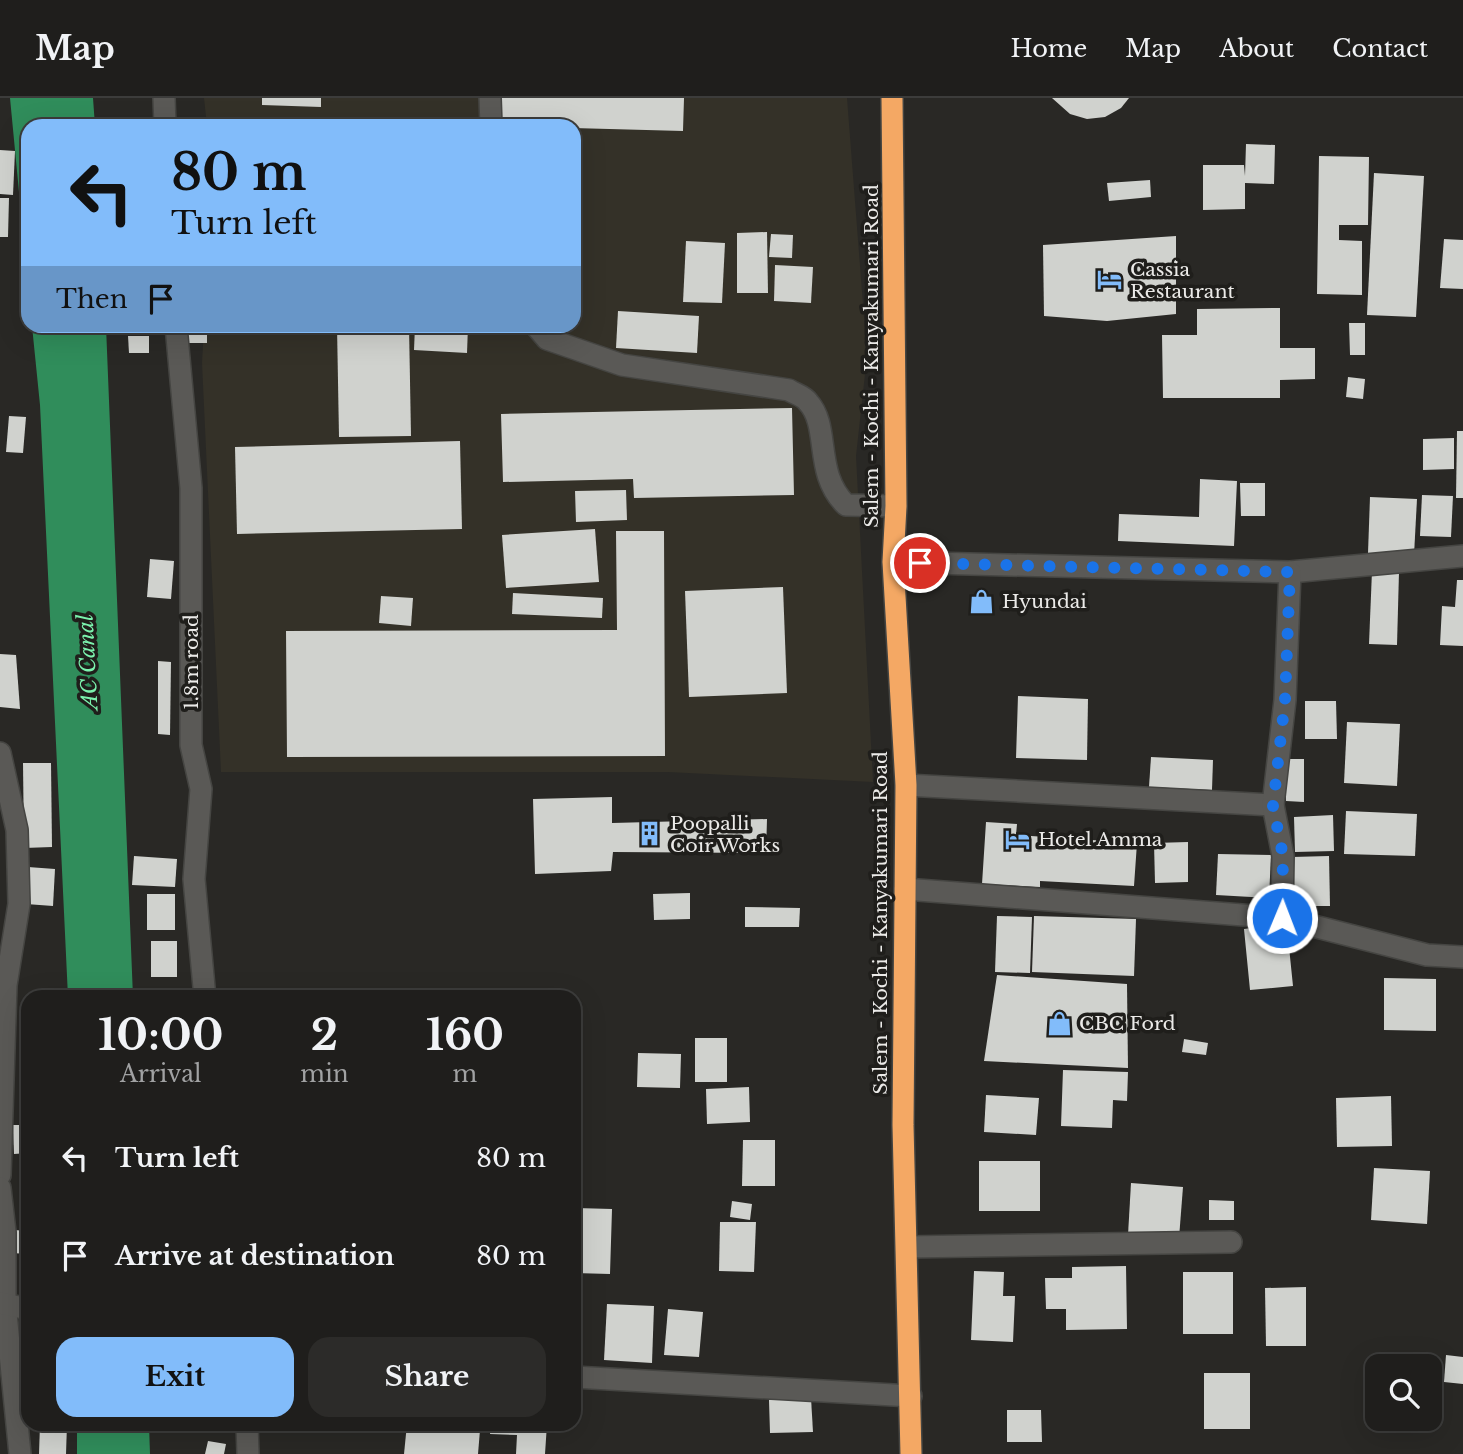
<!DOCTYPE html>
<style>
body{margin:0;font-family:"Libre Baskerville",serif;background:#2c2b29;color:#f1f3f6;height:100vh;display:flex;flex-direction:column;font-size:26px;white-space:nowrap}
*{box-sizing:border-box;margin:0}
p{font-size:23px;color:#a1a2a3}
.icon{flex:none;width:38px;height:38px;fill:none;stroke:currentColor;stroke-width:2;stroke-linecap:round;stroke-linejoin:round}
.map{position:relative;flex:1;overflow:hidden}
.drawer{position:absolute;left:21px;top:892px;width:560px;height:441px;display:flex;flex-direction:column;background:#1f1e1c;border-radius:21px;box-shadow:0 7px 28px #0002,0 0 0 2px #3c3c3b}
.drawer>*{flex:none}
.hud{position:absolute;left:21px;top:21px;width:560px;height:214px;border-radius:21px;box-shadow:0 7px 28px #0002,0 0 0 2px #3c3c3b;background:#82bcfa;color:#111;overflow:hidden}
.buttons{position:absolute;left:1365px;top:1256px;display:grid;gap:14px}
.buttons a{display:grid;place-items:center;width:77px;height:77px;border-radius:14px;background:#1f1e1c;box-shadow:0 7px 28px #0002,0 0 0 2px #3c3c3b;font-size:35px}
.pin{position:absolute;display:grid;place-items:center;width:60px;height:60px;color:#fff;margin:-30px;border:4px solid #fff;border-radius:50%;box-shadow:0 2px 7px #0007}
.me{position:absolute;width:77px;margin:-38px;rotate:1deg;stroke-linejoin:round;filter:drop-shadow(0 0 5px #0008)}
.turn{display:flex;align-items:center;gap:24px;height:147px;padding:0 35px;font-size:32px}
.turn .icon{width:91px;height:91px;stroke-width:2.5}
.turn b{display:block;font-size:49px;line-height:60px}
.then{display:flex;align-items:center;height:66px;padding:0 35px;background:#0003;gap:14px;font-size:26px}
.eta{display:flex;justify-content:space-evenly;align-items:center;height:119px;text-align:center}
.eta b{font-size:42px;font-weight:700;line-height:49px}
.action{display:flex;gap:14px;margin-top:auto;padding:14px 35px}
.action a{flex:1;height:80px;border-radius:21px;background:#82bcfa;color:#111;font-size:28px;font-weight:700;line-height:80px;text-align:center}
.action a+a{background:#2c2b29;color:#f1f3f6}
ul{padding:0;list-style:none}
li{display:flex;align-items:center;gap:21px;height:98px;padding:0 35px}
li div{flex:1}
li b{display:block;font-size:26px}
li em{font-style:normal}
header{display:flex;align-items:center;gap:42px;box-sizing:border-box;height:98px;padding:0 35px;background:#1f1e1c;border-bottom:2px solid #3c3c3b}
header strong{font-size:33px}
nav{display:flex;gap:38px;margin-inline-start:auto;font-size:24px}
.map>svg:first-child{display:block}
</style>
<header>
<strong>Map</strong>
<nav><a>Home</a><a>Map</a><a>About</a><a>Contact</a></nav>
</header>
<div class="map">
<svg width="1463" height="1356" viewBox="0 0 1463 1356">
<rect width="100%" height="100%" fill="#292825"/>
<path fill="#343128" d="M204,0H847L867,258L856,358L873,684L668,674H221L202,265L204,228H574V28H207Z"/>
<g fill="#308d5b">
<path d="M10,0H93L95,28H28V188Z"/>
<path d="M32,228H106L133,899H68L40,307Z"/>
<path d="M77,1327H149L150,1356H77Z"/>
</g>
<g fill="#d0d2ce">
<path d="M262,0H321V9L262,7Z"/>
<path d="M494,0H684L683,33L494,28Z"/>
<path d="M1052,0H1129L1121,10L1105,19L1087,21L1070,16Z"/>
<path d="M1246,46L1275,47L1274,86L1245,85V111L1203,112V67H1244L1245,78Z"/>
<path d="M0,52L15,53L13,97L0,96Z"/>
<path d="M1319,58L1369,59L1368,127H1339V142L1362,143V197L1317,196Z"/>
<path d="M1374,75L1424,78L1416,219L1367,217Z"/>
<path d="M1150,82L1151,99L1109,103L1107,85Z"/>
<path d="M0,100H9L8,139H0Z"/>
<path d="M767,134L768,195H737V135Z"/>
<path d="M771,136L793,137L792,160L769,159Z"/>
<path d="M1176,138V216L1107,223L1044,218L1043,147Z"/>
<path d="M1444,141L1463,142V191L1440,190Z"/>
<path d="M686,143L725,145L722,205L683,204Z"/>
<path d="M775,167L813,169L811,205L774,203Z"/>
<path d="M1280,210V250H1315V281L1280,282V300H1163L1162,237H1197V211Z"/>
<path d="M618,213L699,218L697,255L616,250Z"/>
<path d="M1349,225H1365V257H1350Z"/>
<rect x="186" y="228" width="21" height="17"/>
<path d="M337,228H409L411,338L339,339Z"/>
<path d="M415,228H468L467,255L414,252Z"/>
<path d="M128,238H149V255H129Z"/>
<path d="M1348,279L1365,281L1363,301L1346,299Z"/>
<path d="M792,310L794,397L634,400L633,381L503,384L501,316Z"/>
<path d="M9,318L26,319L23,355L6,354Z"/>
<path d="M1457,333H1463V400H1456Z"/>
<path d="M1454,340V371L1423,372V341Z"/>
<path d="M460,343L462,431L237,436L235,349Z"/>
<path d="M1200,381L1237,383L1234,448L1118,443L1119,416L1199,419Z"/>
<path d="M1240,385H1265V418H1241Z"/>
<path d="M626,392L627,422L576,424L575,393Z"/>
<path d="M1422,397L1453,398L1451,439L1420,438Z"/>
<path d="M1370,399L1417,401L1414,457L1368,455Z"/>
<path d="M595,431L599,484L506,490L502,437Z"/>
<path d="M616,433H664L665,658L287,659L286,533L617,532Z"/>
<path d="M150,461L174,463L171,501L147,499Z"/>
<path d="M1372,473L1399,474L1397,547L1369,546Z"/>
<path d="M1457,482H1463V548L1440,547L1442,508L1455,509Z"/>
<path d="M783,489L787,595L689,599L685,493Z"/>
<path d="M513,495L603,500L602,520L512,516Z"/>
<path d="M381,498L413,500L411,528L379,525Z"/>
<path d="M0,556L16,557L20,611L0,609Z"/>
<path d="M158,563L171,564L170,637L158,636Z"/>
<path d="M1018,598L1088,601L1087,662L1016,660Z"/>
<path d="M1305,603H1336L1337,641H1305Z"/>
<path d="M1347,624L1400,626L1397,688L1344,685Z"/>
<path d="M1151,659L1213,662L1212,692L1149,689Z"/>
<path d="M1286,661H1304V704L1286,703Z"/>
<path d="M23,665H51L52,749L24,750Z"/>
<path d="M612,699V725L767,721L766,755L613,754L611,773L535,776L533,701Z"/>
<path d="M1346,713L1417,716L1415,758L1344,756Z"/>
<path d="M1333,717L1334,753L1295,754L1294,719Z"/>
<path d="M986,724L1017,726L1016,737L1137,745L1134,788L1040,783V789L982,786Z"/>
<path d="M1188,744V784L1155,785L1154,745Z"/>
<path d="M1218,756L1271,757L1269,800L1216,797Z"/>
<path d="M134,758L177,761L175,789L132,787Z"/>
<path d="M1329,758L1330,808H1293L1292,759Z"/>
<path d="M28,769L55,771L53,808L26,806Z"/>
<path d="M690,795V821L654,822L653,796Z"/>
<rect x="147" y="796" width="28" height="36"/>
<path d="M745,809L800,810L799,829H745Z"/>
<path d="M997,818L1032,819L1030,875L995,874Z"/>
<path d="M1034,818L1136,821L1134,878L1032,874Z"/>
<path d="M1266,828L1269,851L1289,849L1293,888L1250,892L1244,831Z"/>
<rect x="151" y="843" width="26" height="36"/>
<path d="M997,877L1127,886L1128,970L984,963Z"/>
<path d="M1384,880L1436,881V933L1384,932Z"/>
<rect x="695" y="940" width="32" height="44"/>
<path d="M1184,941L1208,945L1206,957L1182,954Z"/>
<path d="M638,955L681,956L680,990L637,989Z"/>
<path d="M1063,972L1128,974L1127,1003L1113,1002L1112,1030L1061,1028Z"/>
<path d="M749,989L750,1024L707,1026L706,991Z"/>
<path d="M986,997L1039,1000L1036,1037L984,1034Z"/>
<path d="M1391,998L1392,1048L1337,1049L1336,1000Z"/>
<path d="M13,1027H28V1055L14,1056Z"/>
<path d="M743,1042H775V1088H742Z"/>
<rect x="979" y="1063" width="61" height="50"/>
<path d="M1374,1070L1430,1073L1427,1126L1371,1122Z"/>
<path d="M1131,1085L1183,1089L1179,1140L1128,1137Z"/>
<path d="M1209,1102L1234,1103V1122H1209Z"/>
<path d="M732,1103L752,1106L750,1122L730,1119Z"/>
<path d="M576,1110L612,1111L610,1176L574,1175Z"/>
<path d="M720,1124H756L754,1174L719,1173Z"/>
<path d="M14,1132L28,1133V1156L12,1155Z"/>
<path d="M1126,1168L1127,1231L1066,1232V1211H1046L1045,1180H1072V1169Z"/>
<path d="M974,1173L1004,1174L1003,1198H1015L1013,1244L971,1242Z"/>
<rect x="1183" y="1174" width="50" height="62"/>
<path d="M1306,1189V1248H1266L1265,1190Z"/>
<path d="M607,1206L654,1208L652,1265L604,1262Z"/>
<path d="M668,1211L703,1214L699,1259L664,1257Z"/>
<path d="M1446,1257L1463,1259V1286L1444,1284Z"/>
<rect x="1204" y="1275" width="46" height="56"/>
<path d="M811,1300L813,1334L770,1335L769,1302Z"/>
<path d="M1007,1312H1041L1042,1344H1007Z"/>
<path d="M40,1326H67L66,1356H39Z"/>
<path d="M407,1326L480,1332L478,1356H404Z"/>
<path d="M491,1326H547L545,1356H516L517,1337L490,1336Z"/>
<path d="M208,1343L226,1346L224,1356H205Z"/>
</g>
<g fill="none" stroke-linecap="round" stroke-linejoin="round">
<defs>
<g id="minor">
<path d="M164,0L165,28"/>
<path d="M490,0L491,28"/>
<path d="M176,228L191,390V647L201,691L194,781L205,900"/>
<path d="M536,228L547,241L622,267L789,292C795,296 804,298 808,304C831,329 813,375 846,407L896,408"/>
<path d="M893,464L1290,474L1463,458"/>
<path d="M0,655L17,732L19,806L6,887L0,1077"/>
<path d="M906,687L1273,707"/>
<path d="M905,791L1282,820L1427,857L1463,859"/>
<path d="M1282,820L1283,758L1273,707L1285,602L1290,474"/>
<path d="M0,1090L5,1134V1205L20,1356"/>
<path d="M907,1149L1231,1144"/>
<path d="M0,1205L28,1211"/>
<path d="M574,1279L911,1298"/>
<path d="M247,1326L248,1356"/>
</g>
<path id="highway" d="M892,0L896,408L893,464L906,687L903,1027L911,1356"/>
</defs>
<use href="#minor" stroke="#454542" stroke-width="24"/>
<use href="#highway" stroke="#454542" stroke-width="24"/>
<use href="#minor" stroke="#5a5956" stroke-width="21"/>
<use href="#highway" stroke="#f4a864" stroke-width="21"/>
</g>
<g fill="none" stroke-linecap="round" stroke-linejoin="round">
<path stroke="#1a73e8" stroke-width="12" stroke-dasharray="0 21.6" d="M920,465L1290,474L1285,602L1273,708L1283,758L1282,820"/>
</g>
<defs>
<symbol id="hotel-bare" viewBox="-9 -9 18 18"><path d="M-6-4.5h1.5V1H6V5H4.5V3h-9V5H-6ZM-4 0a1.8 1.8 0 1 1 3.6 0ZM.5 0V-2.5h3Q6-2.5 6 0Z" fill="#82bcfa" stroke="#1f1e1b" stroke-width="2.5" paint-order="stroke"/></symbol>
<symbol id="shop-bare" viewBox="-9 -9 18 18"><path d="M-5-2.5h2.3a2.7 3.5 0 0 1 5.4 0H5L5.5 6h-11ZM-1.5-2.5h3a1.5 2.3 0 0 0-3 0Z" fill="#82bcfa" stroke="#1f1e1b" stroke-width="2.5" paint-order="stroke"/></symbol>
<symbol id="building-bare" viewBox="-9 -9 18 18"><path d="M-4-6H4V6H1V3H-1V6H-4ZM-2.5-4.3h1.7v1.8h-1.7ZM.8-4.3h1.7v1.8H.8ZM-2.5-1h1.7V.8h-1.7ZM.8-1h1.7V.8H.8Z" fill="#82bcfa" stroke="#1f1e1b" stroke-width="2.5" paint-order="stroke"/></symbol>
</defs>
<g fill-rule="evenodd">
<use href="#hotel-bare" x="1092" y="164" width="35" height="35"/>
<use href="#shop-bare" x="964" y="486" width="35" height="35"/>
<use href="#building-bare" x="632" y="718" width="35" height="35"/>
<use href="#hotel-bare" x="1000" y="724" width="35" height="35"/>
<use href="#shop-bare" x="1042" y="908" width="35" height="35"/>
</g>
<g text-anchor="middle" stroke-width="7" stroke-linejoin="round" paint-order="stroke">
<g font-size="19" fill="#ebeae8" stroke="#1f1e1b" text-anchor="start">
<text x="1130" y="178">Cassia<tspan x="1130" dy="22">Restaurant</tspan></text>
<text x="1002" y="510">Hyundai</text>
<text x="670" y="732">Poopalli<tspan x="670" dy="22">Coir Works</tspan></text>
<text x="1038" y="748">Hotel Amma</text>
<text x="1079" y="932">CBC Ford</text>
</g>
<g font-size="19" fill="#ebeae8" stroke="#1f1e1b">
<text transform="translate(871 258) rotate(-90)" y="7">Salem - Kochi - Kanyakumari Road</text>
<text transform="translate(191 564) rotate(-90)" y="7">1.8m road</text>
<text transform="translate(880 825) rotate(-90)" y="7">Salem - Kochi - Kanyakumari Road</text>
</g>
<g font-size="21" font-style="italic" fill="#7bf2ad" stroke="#1f1e1b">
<text transform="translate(88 564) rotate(-93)" y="7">AC Canal</text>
</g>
</g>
</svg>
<div class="buttons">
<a><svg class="icon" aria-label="search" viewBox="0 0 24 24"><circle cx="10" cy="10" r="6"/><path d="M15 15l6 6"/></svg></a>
</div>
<div class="pin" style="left:920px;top:465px;background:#d93025"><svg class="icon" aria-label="arrive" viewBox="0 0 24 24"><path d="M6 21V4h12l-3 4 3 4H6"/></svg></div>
<svg class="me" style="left:1282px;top:820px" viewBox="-20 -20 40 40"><circle r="17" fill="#1a73e8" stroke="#fff" stroke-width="3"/><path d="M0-11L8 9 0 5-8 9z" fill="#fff"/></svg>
<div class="hud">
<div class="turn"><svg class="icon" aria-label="left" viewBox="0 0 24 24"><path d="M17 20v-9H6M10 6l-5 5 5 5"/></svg><div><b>80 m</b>Turn left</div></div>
<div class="then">Then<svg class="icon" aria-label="arrive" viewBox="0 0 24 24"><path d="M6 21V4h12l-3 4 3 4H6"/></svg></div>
</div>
<section class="drawer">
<div class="eta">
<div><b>10:00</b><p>Arrival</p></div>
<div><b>2</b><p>min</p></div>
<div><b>160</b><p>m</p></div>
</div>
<ul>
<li><svg class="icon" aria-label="left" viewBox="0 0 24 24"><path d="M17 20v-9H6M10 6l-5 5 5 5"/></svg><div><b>Turn left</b></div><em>80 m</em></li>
<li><svg class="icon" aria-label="arrive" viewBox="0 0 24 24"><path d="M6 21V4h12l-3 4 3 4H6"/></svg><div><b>Arrive at destination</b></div><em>80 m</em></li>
</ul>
<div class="action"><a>Exit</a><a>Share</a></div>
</section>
</div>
